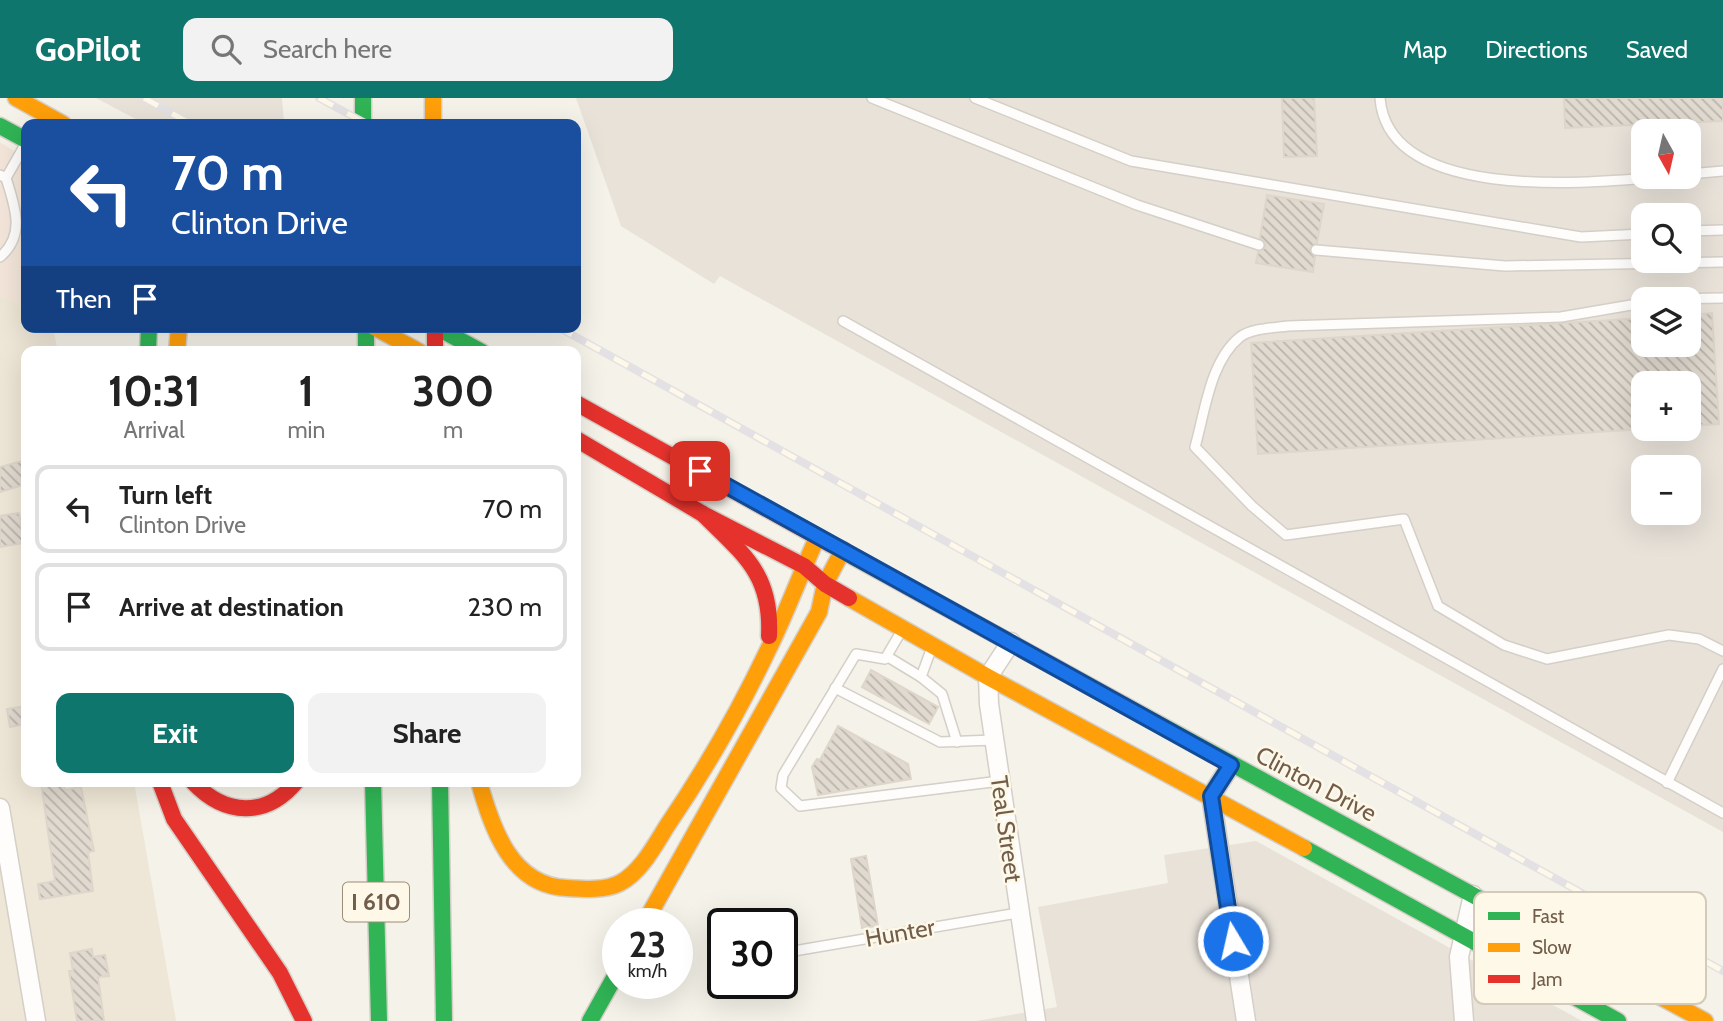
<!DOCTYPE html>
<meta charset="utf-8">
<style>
body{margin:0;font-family:Cabin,sans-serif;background:#f2f2f2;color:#222;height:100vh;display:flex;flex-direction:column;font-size:26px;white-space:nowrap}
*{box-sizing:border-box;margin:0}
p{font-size:23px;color:#767676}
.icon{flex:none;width:38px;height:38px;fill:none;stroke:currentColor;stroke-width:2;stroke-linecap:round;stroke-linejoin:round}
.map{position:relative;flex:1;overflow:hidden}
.sheet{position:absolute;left:21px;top:248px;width:560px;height:441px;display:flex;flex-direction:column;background:#fff;border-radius:14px;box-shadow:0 7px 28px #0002}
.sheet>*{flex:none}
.banner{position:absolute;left:21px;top:21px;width:560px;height:214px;border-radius:14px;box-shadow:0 7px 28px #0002;background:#1a4fa0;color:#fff;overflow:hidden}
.needle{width:46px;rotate:172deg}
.tools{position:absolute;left:1631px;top:21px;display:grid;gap:14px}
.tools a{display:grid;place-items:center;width:70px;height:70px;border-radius:14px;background:#fff;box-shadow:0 7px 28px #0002;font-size:35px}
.speed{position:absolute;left:602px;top:810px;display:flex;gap:14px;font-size:35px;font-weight:700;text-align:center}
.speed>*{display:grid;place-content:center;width:91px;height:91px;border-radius:50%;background:#fff;box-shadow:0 7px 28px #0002;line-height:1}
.speed small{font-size:18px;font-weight:400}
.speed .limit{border:4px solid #111;border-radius:10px;background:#fff;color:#111}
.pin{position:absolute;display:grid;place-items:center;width:60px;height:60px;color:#fff;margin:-30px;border-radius:14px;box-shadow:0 4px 10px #0006}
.me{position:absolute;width:77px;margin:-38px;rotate:351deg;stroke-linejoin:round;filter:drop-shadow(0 0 5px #0008)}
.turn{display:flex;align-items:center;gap:24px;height:147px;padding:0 35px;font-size:32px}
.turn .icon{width:91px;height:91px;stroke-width:2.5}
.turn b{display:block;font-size:49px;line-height:60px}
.then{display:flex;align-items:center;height:66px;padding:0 35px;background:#0003;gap:14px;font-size:26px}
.eta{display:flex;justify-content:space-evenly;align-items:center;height:119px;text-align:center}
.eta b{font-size:42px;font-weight:700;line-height:49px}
.button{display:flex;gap:14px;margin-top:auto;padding:14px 35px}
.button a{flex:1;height:80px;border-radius:14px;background:#0f766e;color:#fff;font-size:28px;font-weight:700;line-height:80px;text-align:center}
.button a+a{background:#f2f2f2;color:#222}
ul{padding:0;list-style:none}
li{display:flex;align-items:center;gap:21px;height:88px;margin:0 14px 10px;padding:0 21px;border:4px solid #e0e0e0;border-radius:14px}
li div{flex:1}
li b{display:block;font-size:26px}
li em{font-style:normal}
header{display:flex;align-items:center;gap:42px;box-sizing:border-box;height:98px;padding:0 35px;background:#0f766e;color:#fff}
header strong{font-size:33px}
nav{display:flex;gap:38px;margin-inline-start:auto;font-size:24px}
.search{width:490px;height:63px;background:#f2f2f2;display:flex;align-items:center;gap:18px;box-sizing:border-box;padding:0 24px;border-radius:14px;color:#767676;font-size:26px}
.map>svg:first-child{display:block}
</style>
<header>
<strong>GoPilot</strong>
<div class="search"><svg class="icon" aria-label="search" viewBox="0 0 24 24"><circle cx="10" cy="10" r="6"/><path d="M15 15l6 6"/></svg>Search here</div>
<nav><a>Map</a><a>Directions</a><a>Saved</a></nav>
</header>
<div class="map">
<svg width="1723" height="923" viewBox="0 0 1723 923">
<defs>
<pattern id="building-back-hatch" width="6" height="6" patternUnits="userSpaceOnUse" patternTransform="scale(1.75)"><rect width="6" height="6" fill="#e1dad0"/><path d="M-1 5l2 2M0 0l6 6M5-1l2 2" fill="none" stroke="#bbb4ab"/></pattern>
</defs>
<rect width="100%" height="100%" fill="#f5f2e9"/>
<path fill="#eee6d6" d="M0,197L26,211V229H53L58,254H26V684H134L176,923H0Z"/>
<path fill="#f3e5d9" d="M0,44L26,61V211L0,197Z"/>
<g fill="#e8e2d9" fill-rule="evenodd">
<path d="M96,0H282L284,26H145Z"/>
<path d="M576,0H1723V734L720,178L714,186L621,128ZM1643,33H1689V79H1643ZM1643,117H1689V163H1643ZM1643,201H1689V247H1643ZM1643,285H1689V331H1643ZM1643,369H1689V415H1643Z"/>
<path d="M1256,743L1582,923H976L1057,909L1038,809L1168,785L1164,757Z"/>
</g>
<g fill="url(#building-back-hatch)" stroke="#ded6cb" stroke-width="2">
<path d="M1282,0H1314L1317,58L1284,59Z"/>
<path d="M1564,0H1723V23L1565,30Z"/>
<path d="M1267,97L1324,106L1317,145L1309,151L1315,159L1313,174L1256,165L1258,154L1266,149L1260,140Z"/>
<path d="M1712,215L1719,326L1689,328V285H1643V331L1258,356L1251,245L1643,220V247H1689V217Z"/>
<path d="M26,362V386L0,394V369Z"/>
<path d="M19,415L24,445L0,449V418Z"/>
<path d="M871,572L938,609L929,626L862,589Z"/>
<path d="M26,608V626L10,629L7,611Z"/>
<path d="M838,628L908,666L911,681L818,697L812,669L817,661L820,662Z"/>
<path d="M41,684H64L65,692L81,689L94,753L88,754L93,793L40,801L38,786L55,783Z"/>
<path d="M866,758L878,828L862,830L851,761Z"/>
<path d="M92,851L93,859L105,857L109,878L98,879L104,923H77L69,873H73L70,855Z"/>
</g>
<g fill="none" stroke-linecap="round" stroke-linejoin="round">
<defs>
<g id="lane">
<path d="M872,0L1137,107L1259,147"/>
<path d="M975,0L1131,63L1581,139L1643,136"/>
<path d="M1380,0C1388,105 1589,85 1661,79"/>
<path d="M1689,76L1723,73"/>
<path d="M0,77L6,80L26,45"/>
<path d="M1689,133L1723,132"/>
<path d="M1316,152L1505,168L1723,164"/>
<path d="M0,159C26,137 15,109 6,80"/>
<path d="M1666,201L1723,200"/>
<path d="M1643,205L1561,219L1288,228C1274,230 1252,230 1240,239C1210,263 1205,314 1195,349L1252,408L1286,437L1404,421L1438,508L1504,547L1547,561L1669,537L1699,541L1723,553"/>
<path d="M843,223L1723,715"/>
<path d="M902,532L885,561L856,556L783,677L781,690L800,708L1000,683"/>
<path d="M932,549L921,579L942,596L957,644"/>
<path d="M888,559L921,579"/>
<path d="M835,590L940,644L994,642"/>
<path d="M1667,685L1723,571"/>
<path d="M782,855L1018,815"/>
<path d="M713,866L723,865"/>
</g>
<g id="street">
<path d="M1011,544L988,579L989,606L1036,923"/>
<path d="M1231,667L1211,698L1246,923"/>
<path d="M0,710L36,923"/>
<path d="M1464,923L1459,859L1473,797"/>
</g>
<g id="fast">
<path d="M363,0V26"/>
<path d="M0,28L26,42"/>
<path d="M366,229V254"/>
<path d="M436,229L482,254"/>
<path d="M148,254L149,229"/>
<path d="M1124,607L1515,820"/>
<path d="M373,684L379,923"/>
<path d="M440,684L444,923"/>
<path d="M1304,750L1618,923"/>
<path d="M590,923L618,873"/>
</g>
<g id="slow">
<path d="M16,0L63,26"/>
<path d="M433,0V26"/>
<path d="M374,229L420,254"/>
<path d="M177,254L179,229"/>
<path d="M830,446L1124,607"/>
<path d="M849,500L988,579L1304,750"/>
<path d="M479,684C492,730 511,788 567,790C583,791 605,793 620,785C641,774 655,747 667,728C705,672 739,613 768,552C786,516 800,477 817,440"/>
<path d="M1515,820L1705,923"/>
<path d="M644,826L819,514L825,486L843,452"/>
</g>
<g id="jam">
<path d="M435,229V254"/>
<path d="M576,305L830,446"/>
<path d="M576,341L703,416L804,468L825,486L849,500"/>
<path d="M703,416C744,457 772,476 769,538"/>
<path d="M160,684L174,721L280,875L304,923"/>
<path d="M193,684C225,718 266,720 296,684"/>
</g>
</defs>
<use href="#lane" stroke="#d4cfc7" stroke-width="12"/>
<use href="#street" stroke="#d4cfc7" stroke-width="21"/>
<use href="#fast" stroke="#d5cfc7" stroke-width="19"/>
<use href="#slow" stroke="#d5cfc7" stroke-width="19"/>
<use href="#jam" stroke="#d5cfc7" stroke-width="19"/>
<use href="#lane" stroke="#fefdfc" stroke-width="9"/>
<use href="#street" stroke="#fefdfc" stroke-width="18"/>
<use href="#fast" stroke="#30b455" stroke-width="16"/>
<use href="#slow" stroke="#ff9f0a" stroke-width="16"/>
<use href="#jam" stroke="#e5322d" stroke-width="16"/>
<defs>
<g id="rail">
<path d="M144,0L191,26"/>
<path d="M319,0L367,26"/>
<path d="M558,229L1723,873"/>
</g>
</defs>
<use href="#rail" stroke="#e4e1e4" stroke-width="8"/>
<use href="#rail" stroke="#fef8e8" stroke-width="5" stroke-dasharray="16" stroke-linecap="butt"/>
</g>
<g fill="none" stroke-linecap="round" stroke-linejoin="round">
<defs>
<path id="route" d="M700,373L1231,667L1211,698L1233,843"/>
</defs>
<use href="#route" stroke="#114b97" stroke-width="18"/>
<use href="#route" stroke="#1a73e8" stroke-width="12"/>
</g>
<g text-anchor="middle" stroke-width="5" stroke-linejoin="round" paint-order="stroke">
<rect fill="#fef8e8" stroke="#9c8c79" stroke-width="2" x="343" y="784.5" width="66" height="39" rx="5"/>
<g font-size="23" font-weight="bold" fill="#725d4a">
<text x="376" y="812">I 610</text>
</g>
<g font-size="24" fill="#725d4a" stroke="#fef8e8">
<text transform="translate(1316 686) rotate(28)" y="8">Clinton Drive</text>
<text transform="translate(1006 731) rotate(82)" y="8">Teal Street</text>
<text transform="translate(900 835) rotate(-10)" y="8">Hunter</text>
</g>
</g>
<rect x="1474" y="794" width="232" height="112" rx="10" fill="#fef8e8" stroke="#d4cab9" stroke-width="2"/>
<rect x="1488" y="814" width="32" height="8" fill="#30b455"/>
<rect x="1488" y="845" width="32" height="9" fill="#ff9f0a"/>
<rect x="1488" y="877" width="32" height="8" fill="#e5322d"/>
<g font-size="19" fill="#725d4a">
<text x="1532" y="825">Fast</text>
<text x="1532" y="856">Slow</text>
<text x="1532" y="888">Jam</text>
</g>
</svg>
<div class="tools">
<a><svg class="needle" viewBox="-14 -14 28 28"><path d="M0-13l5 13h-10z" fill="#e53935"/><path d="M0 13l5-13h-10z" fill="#767676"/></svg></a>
<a><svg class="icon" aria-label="search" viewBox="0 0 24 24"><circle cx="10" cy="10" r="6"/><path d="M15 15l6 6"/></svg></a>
<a><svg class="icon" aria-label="layers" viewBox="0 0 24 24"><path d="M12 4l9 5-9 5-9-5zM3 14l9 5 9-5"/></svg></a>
<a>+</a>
<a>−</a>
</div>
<div class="speed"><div>23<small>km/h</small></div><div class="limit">30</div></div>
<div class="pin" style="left:700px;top:373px;background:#d93025"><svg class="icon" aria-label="arrive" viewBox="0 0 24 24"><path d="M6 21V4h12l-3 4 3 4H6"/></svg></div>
<svg class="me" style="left:1233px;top:843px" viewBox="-20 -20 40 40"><circle r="17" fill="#1a73e8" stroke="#fff" stroke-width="3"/><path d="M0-11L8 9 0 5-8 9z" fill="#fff"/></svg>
<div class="banner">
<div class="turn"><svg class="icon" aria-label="left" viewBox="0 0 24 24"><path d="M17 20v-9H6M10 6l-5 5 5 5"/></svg><div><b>70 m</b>Clinton Drive</div></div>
<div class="then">Then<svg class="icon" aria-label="arrive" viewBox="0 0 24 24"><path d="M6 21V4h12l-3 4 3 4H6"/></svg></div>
</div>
<section class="sheet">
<div class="eta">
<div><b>10:31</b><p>Arrival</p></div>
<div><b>1</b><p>min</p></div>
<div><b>300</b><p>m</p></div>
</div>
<ul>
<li><svg class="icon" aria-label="left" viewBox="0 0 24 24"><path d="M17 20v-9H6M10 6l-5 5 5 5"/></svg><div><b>Turn left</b><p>Clinton Drive</p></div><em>70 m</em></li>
<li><svg class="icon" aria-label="arrive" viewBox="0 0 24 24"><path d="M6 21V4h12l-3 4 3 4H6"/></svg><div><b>Arrive at destination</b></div><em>230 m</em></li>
</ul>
<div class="button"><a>Exit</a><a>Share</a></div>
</section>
</div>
